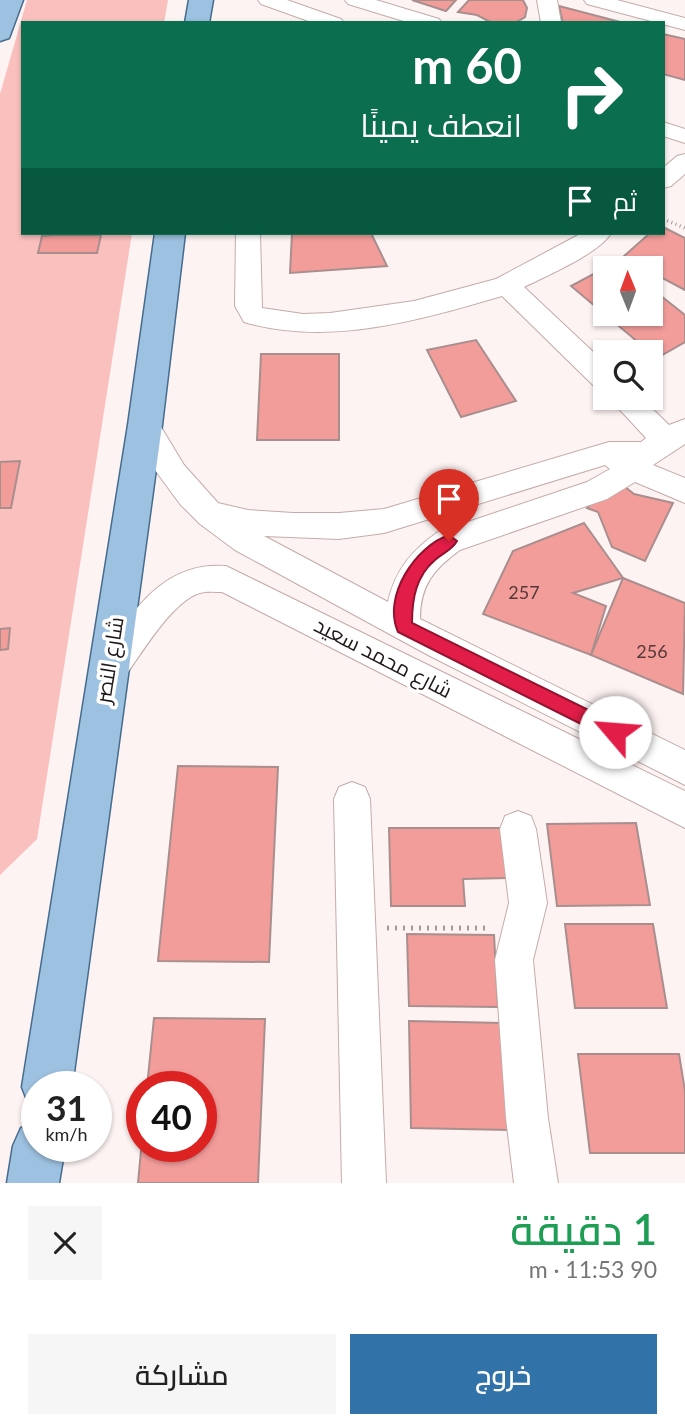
<!DOCTYPE html>
<html lang="ar">
<meta charset="utf-8">
<style>
body{margin:0;font-family:Lato,Cairo,sans-serif;background:#f6f6f6;color:#222;direction:rtl;height:100vh;display:flex;flex-direction:column;font-size:26px;white-space:nowrap}
*{box-sizing:border-box;margin:0}
p{font-size:23px;color:#767676}
.icon{flex:none;width:38px;height:38px;fill:none;stroke:currentColor;stroke-width:2;stroke-linecap:round;stroke-linejoin:round}
.map{position:relative;height:1183px;overflow:hidden;direction:ltr}
.side{display:flex;flex-direction:column;background:#fff;flex:1}
.side>*{flex:none}
.banner{position:absolute;left:21px;top:21px;width:644px;height:214px;border-radius:0px;box-shadow:0 2px 5px #0004;direction:rtl;background:#0b6e4f;color:#fff;overflow:hidden}
.needle{width:46px;rotate:359deg}
.fabs{position:absolute;left:593px;top:256px;display:grid;gap:14px}
.fabs a{display:grid;place-items:center;width:70px;height:70px;border-radius:0px;background:#fff;box-shadow:0 2px 5px #0004;font-size:35px}
.speed{position:absolute;left:21px;top:1071px;display:flex;gap:14px;font-size:35px;font-weight:700;text-align:center}
.speed>*{display:grid;place-content:center;width:91px;height:91px;border-radius:50%;background:#fff;box-shadow:0 2px 5px #0004;line-height:1}
.speed small{font-size:18px;font-weight:400}
.speed .limit{border:10px solid #d22;background:#fff;color:#111}
.pin{position:absolute;display:grid;place-items:center;width:60px;height:60px;color:#fff;margin:-72px -30px;border-radius:50% 50% 50% 0;rotate:-45deg;box-shadow:0 0 7px #0007}
.pin .icon{rotate:45deg}
.me{position:absolute;width:77px;margin:-38px;rotate:297deg;stroke-linejoin:round;filter:drop-shadow(0 0 5px #0008)}
.turn{display:flex;align-items:center;gap:24px;height:147px;padding:0 28px;font-size:32px}
.turn .icon{width:91px;height:91px;stroke-width:2.5}
.turn b{display:block;font-size:49px;line-height:60px}
.then{display:flex;align-items:center;height:66px;padding:0 28px;background:#0003;gap:14px;font-size:26px}
.round{display:grid;place-items:center;flex:none;width:74px;height:74px;border-radius:0px;background:#f6f6f6}
.headline{display:flex;align-items:center;justify-content:space-between;height:119px;padding:0 28px}
h1{font-size:42px;font-weight:600;line-height:52px;color:#1e9e55}
.action{display:flex;gap:14px;margin-top:auto;padding:14px 28px}
.action a{flex:1;height:80px;border-radius:0px;background:#3173a9;color:#fff;font-size:28px;font-weight:600;line-height:80px;text-align:center}
.action a+a{background:#f6f6f6;color:#222}
.map>svg:first-child{display:block}
</style>
<div class="map">
<svg width="685" height="1183" viewBox="0 0 685 1183">
<rect width="100%" height="100%" fill="#fef3f3"/>
<path fill="#fac0be" d="M27,0H168L164,23H23V233H132L37,839L0,875V94Z"/>
<g fill="#f39d9b" stroke="#a88f8e" stroke-width="2">
<path d="M412,0H456L446,11Z"/>
<path d="M469,0H523L527,8L525,17L515,23H492L477,15L458,12Z"/>
<path d="M559,6L624,23H563Z"/>
<path d="M663,34L685,39V80L663,74Z"/>
<path d="M663,227L685,238V290L651,272V268H643L623,257L650,233H663Z"/>
<path d="M292,233H371L387,266L290,273Z"/>
<path d="M55,235H101L97,253H38L42,236Z"/>
<path d="M618,261L626,268H606V313H651V288L685,315V342L657,358L571,286Z"/>
<path d="M476,340L516,401L461,417L427,350Z"/>
<path d="M261,354H339V440H257Z"/>
<path d="M20,461L11,508H0V462Z"/>
<path d="M624,486L634,494L673,503L645,561L612,547L598,512L587,508L598,496Z"/>
<path d="M584,523L623,578L573,593L606,606L591,655L483,614L513,551Z"/>
<path d="M623,578L685,603L683,694L591,655Z"/>
<path d="M10,628L8,649L0,650V629Z"/>
<path d="M178,766L278,767L269,962L158,961Z"/>
<path d="M636,823L650,905L557,906L547,824Z"/>
<path d="M389,828H510L515,878L463,879L465,906H391Z"/>
<path d="M565,924H653L667,1008H575Z"/>
<path d="M407,934L494,935L498,1007L409,1006Z"/>
<path d="M154,1018L265,1019L258,1183H138L142,1140V1146H201V1087H147Z"/>
<path d="M409,1021L503,1023L509,1130L411,1128Z"/>
<path d="M578,1054H679L685,1091V1153H590Z"/>
</g>
<g fill="none" stroke-linecap="round" stroke-linejoin="round">
<defs>
<g id="minor">
<path d="M258,0H287L341,19L344,23H314L261,4Z"/>
<path d="M345,0H376L439,19L442,23H410L348,4Z"/>
<path d="M537,0H557L561,23H541Z"/>
<path d="M584,0H617L685,18V30L587,4Z"/>
<path d="M663,122L685,129V143L663,136Z"/>
<path d="M685,154V174L671,186L663,188V168L677,156Z"/>
<path d="M236,233H260L262,308L303,314L330,313L414,301L496,279L582,233H611C600,253 546,276 524,287L606,364V391L596,388L502,296C420,320 329,347 244,322L235,306Z"/>
<path d="M608,397H640L669,425L685,419V444L653,465L685,478V503L635,482L607,499L460,550C434,569 420,585 420,619L685,750V785L430,656L235,550L200,524L180,504L155,470L131,425L135,417L145,414L155,417L184,465L218,503L248,510L293,513H339L384,509L609,442H641L646,438ZM605,465L610,469L587,482L438,532C412,550 395,570 388,602L264,536L339,539L384,533Z"/>
<path d="M226,566L685,791V828L222,592C215,592 207,591 200,593C171,601 137,661 119,685L107,689L95,685L90,674L95,663C131,617 159,561 226,566Z"/>
<path d="M352,782L365,787L370,799L386,1183H342L334,799L339,787Z"/>
<path d="M518,811L531,816L536,829L547,903L533,960L548,1118L558,1183H514L506,1118L495,960L509,903L500,829L505,816Z"/>
</g>
<g id="major">
<path d="M0,0H23L9,38L0,41Z"/>
<path d="M189,0H213L209,23H185Z"/>
<path d="M155,233H185L162,425L72,1087H37V1108L29,1105L22,1087L128,425Z"/>
<path d="M37,1121V1146H65L59,1183H7L13,1146L21,1128Z"/>
</g>
</defs>
<use href="#minor" stroke="#c4aba9" stroke-width="2"/>
<use href="#major" stroke="#466b8d" stroke-width="3"/>
<path stroke="#a29898" stroke-width="3.5" stroke-dasharray="1 3.5" stroke-linecap="butt" d="M663,219L685,228"/>
<path stroke="#a29898" stroke-width="5" stroke-dasharray="2 6" stroke-linecap="butt" d="M387,928H490"/>
<use href="#minor" fill="#fff" fill-rule="evenodd"/>
<use href="#major" fill="#9dc1e0" fill-rule="evenodd"/>
</g>
<path fill="#e11d48" stroke="#92132f" stroke-width="2" d="M449,535L457,541C452,550 443,553 435,560C416,576 412,599 412,623L621,726L623,732L621,738L615,740L609,738L398,632C382,596 416,546 449,535Z"/>
<g text-anchor="middle" stroke-width="7" stroke-linejoin="round" paint-order="stroke">
<g font-size="18" fill="#553838">
<text x="524" y="599">257</text>
<text x="652" y="658">256</text>
</g>
<g font-size="21" fill="#201717" stroke="#fff">
<text transform="translate(383 658) rotate(27)" y="7">شارع محمد سعيد</text>
<text transform="translate(110 660) rotate(-81)" y="7">شارع النصر</text>
</g>
</g>
</svg>
<div class="fabs">
<a><svg class="needle" viewBox="-14 -14 28 28"><path d="M0-13l5 13h-10z" fill="#e53935"/><path d="M0 13l5-13h-10z" fill="#767676"/></svg></a>
<a><svg class="icon" aria-label="search" viewBox="0 0 24 24"><circle cx="10" cy="10" r="6"/><path d="M15 15l6 6"/></svg></a>
</div>
<div class="speed"><div>31<small>km/h</small></div><div class="limit">40</div></div>
<div class="pin" style="left:449px;top:541px;background:#d93025"><svg class="icon" aria-label="arrive" viewBox="0 0 24 24"><path d="M6 21V4h12l-3 4 3 4H6"/></svg></div>
<svg class="me" style="left:615px;top:732px" viewBox="-20 -20 40 40"><circle r="19" fill="#fff"/><path d="M0-13L10 11 0 6-10 11z" fill="#e11d48"/></svg>
<div class="banner">
<div class="turn"><svg class="icon" aria-label="right" viewBox="0 0 24 24"><path d="M7 20v-9h11M14 6l5 5-5 5"/></svg><div><b>60 m</b>انعطف يمينًا</div></div>
<div class="then">ثم<svg class="icon" aria-label="arrive" viewBox="0 0 24 24"><path d="M6 21V4h12l-3 4 3 4H6"/></svg></div>
</div>
</div>
<section class="side">
<div class="headline"><div><h1>1 دقيقة</h1><p>90 m · 11:53</p></div><a class="round"><svg class="icon" aria-label="close" viewBox="0 0 24 24"><path d="M6 6l12 12M18 6L6 18"/></svg></a></div>
<div class="action"><a>خروج</a><a>مشاركة</a></div>
</section>
